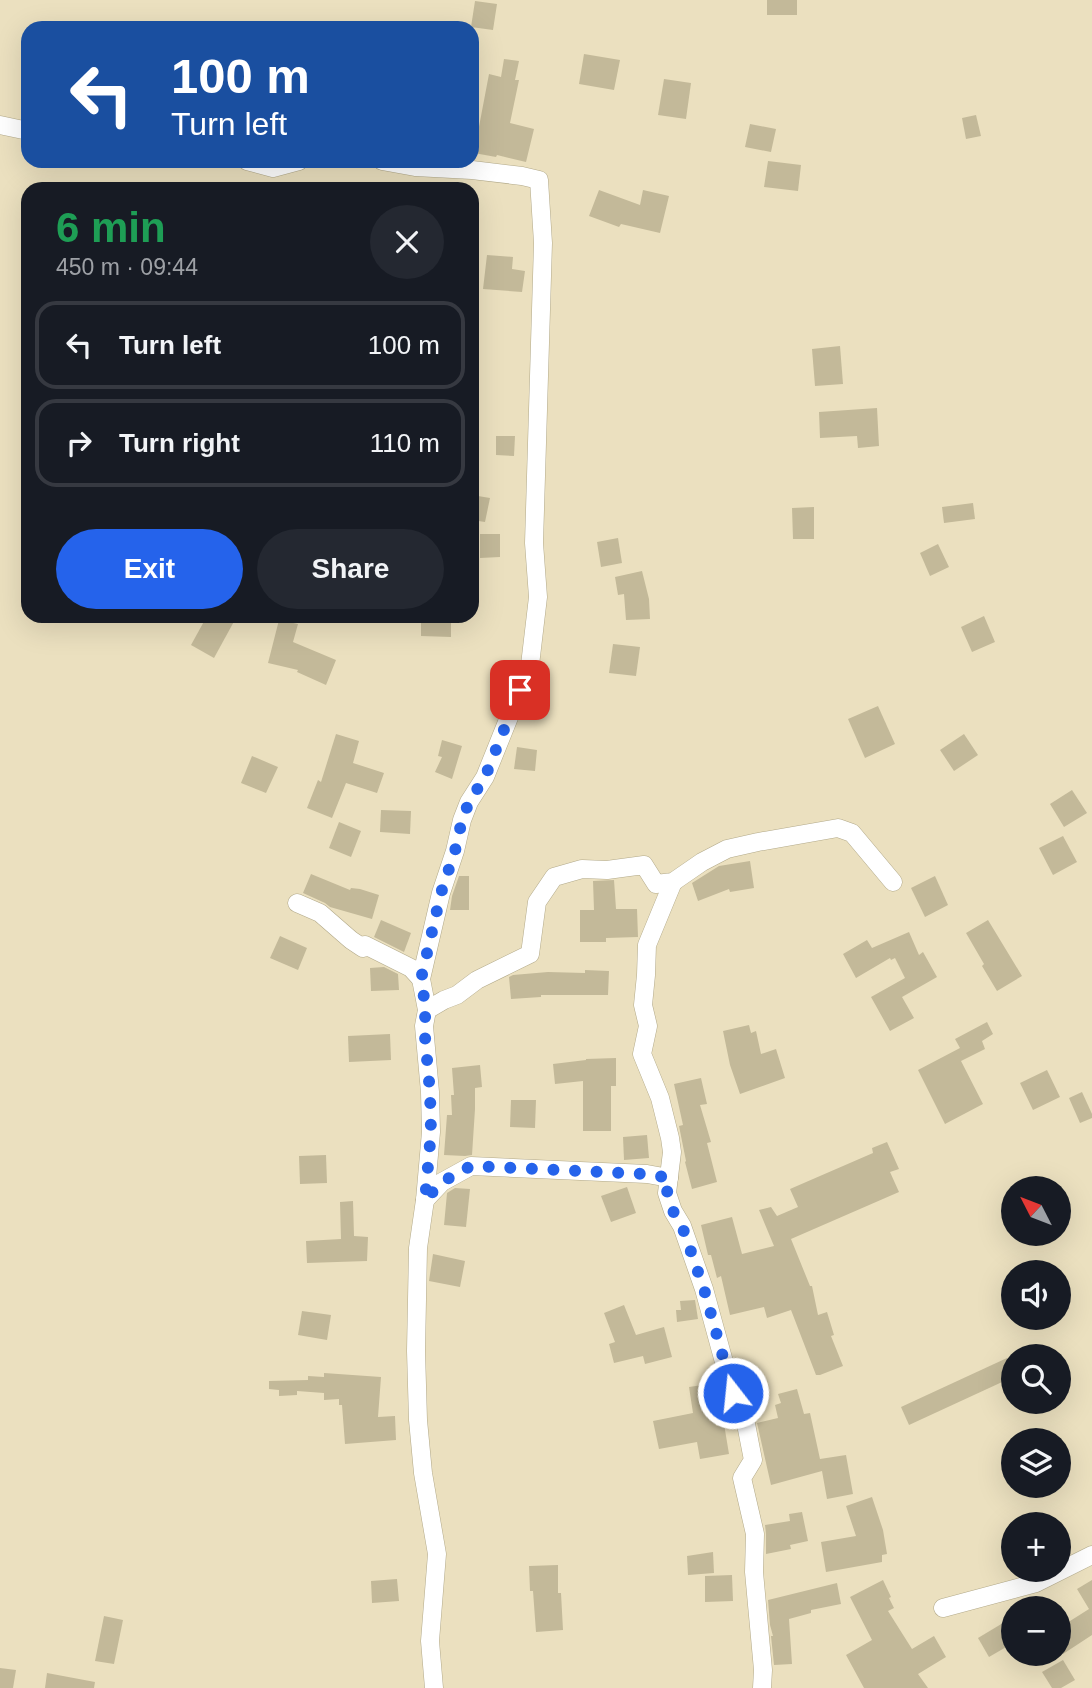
<!DOCTYPE html>
<meta charset="utf-8">
<style>
body{margin:0;font-family:Helvetica,sans-serif;background:#242831;color:#f1f3f6;height:100vh;display:flex;flex-direction:column;font-size:26px;white-space:nowrap}
*{box-sizing:border-box;margin:0}
p{font-size:23px;color:#9ea1a6}
.icon{flex:none;width:38px;height:38px;fill:none;stroke:currentColor;stroke-width:2;stroke-linecap:round;stroke-linejoin:round}
.map{position:relative;flex:1;overflow:hidden}
.panel{position:absolute;left:21px;top:182px;width:458px;height:441px;display:flex;flex-direction:column;background:#171b24;border-radius:21px;box-shadow:0 7px 28px #0002}
.panel>*{flex:none}
.hud{position:absolute;left:21px;top:21px;width:458px;height:147px;border-radius:21px;box-shadow:0 7px 28px #0002;background:#1a4fa0;color:#fff;overflow:hidden}
.needle{width:46px;rotate:312deg}
.controls{position:absolute;left:1001px;top:1176px;display:grid;gap:14px}
.controls a{display:grid;place-items:center;width:70px;height:70px;border-radius:50%;background:#171b24;box-shadow:0 7px 28px #0002;font-size:35px}
.pin{position:absolute;display:grid;place-items:center;width:60px;height:60px;color:#fff;margin:-30px;border-radius:14px;box-shadow:0 4px 10px #0006}
.me{position:absolute;width:77px;margin:-38px;rotate:344deg;stroke-linejoin:round;filter:drop-shadow(0 0 5px #0008)}
.turn{display:flex;align-items:center;gap:24px;height:147px;padding:0 35px;font-size:32px}
.turn .icon{width:91px;height:91px;stroke-width:2.5}
.turn b{display:block;font-size:49px;line-height:60px}
.round{display:grid;place-items:center;flex:none;width:74px;height:74px;border-radius:37px;background:#242831}
.summary{display:flex;align-items:center;justify-content:space-between;height:119px;padding:0 35px}
h1{font-size:42px;font-weight:700;line-height:52px;color:#1e9e55}
.button{display:flex;gap:14px;margin-top:auto;padding:14px 35px}
.button a{flex:1;height:80px;border-radius:42px;background:#2563eb;color:#fff;font-size:28px;font-weight:700;line-height:80px;text-align:center}
.button a+a{background:#242831;color:#f1f3f6}
ul{padding:0;list-style:none}
li{display:flex;align-items:center;gap:21px;height:88px;margin:0 14px 10px;padding:0 21px;border:4px solid #363941;border-radius:21px}
li div{flex:1}
li b{display:block;font-size:26px}
li em{font-style:normal}
.map>svg:first-child{display:block}
</style>
<div class="map">
<svg width="1092" height="1688" viewBox="0 0 1092 1688">
<rect width="100%" height="100%" fill="#ebe0bf"/>
<g fill="#c3b999">
<rect x="767" y="0" width="30" height="15"/>
<path d="M475,1L497,4L493,30L471,27Z"/>
<path d="M584,54L620,60L614,90L579,84Z"/>
<path d="M504,59L519,61L515,80H519L510,123L534,129L526,162L497,155L496,157L474,153L489,74L501,77Z"/>
<path d="M664,79L691,83L686,119L658,115Z"/>
<path d="M976,115L981,136L966,139L962,118Z"/>
<path d="M750,124L776,129L771,152L745,147Z"/>
<path d="M768,161L801,165L798,191L764,187Z"/>
<path d="M599,190L640,205L643,190L669,196L660,233L621,224L619,227L589,216Z"/>
<path d="M487,255L513,257L512,269L525,271L522,292L483,289Z"/>
<path d="M840,346L843,384L815,386L812,349Z"/>
<path d="M877,408L879,446L858,448L857,436L820,438L819,412Z"/>
<path d="M496,436H515L514,456L496,455Z"/>
<path d="M472,495L490,498L485,522L472,520Z"/>
<path d="M973,503L975,519L944,523L942,507Z"/>
<path d="M814,507V539H793L792,508Z"/>
<path d="M480,534H500V557L480,558Z"/>
<path d="M618,538L622,563L601,567L597,542Z"/>
<path d="M938,544L949,567L930,576L920,553Z"/>
<path d="M642,571L649,599L650,619L626,620L624,594L618,595L615,577Z"/>
<path d="M207,616H237L214,658L191,645Z"/>
<path d="M421,616H451V637L421,636Z"/>
<path d="M984,616L995,642L972,652L961,627Z"/>
<path d="M279,620L298,624L293,642L336,660L326,685L297,672L298,670L268,663Z"/>
<path d="M613,644L640,647L636,676L609,673Z"/>
<path d="M878,706L895,744L865,758L848,719Z"/>
<path d="M336,734L359,741L353,763L384,773L377,793L346,783L332,818L307,808L318,780L321,782Z"/>
<path d="M964,734L978,755L954,771L940,750Z"/>
<path d="M442,740L462,746L452,779L435,772L442,757L438,756Z"/>
<path d="M517,747L537,750L535,771L514,769Z"/>
<path d="M252,756L278,767L266,793L241,783Z"/>
<path d="M1072,790L1087,813L1064,827L1050,804Z"/>
<path d="M381,810L411,811L410,834L380,832Z"/>
<path d="M339,822L361,831L351,857L329,848Z"/>
<path d="M1063,836L1077,862L1053,875L1039,848Z"/>
<path d="M750,861L754,888L730,892L729,889L698,901L692,883L719,866Z"/>
<path d="M311,874L350,890L351,888L360,889L379,895L372,919L330,907L325,903L303,893Z"/>
<path d="M459,876H469V910H450L452,896Z"/>
<path d="M935,876L948,905L925,917L911,888Z"/>
<path d="M614,880L616,909H637L638,937L606,938V942H580V910H594L593,881Z"/>
<path d="M381,920L411,933L404,952L374,937Z"/>
<path d="M988,920L1022,976L997,991L982,966L984,964L966,933Z"/>
<path d="M909,932L919,955L923,952L937,977L902,997L914,1018L890,1031L871,997L905,978L895,958L891,960L890,958L856,978L843,954L867,940L872,948Z"/>
<path d="M280,936L307,948L298,970L270,958Z"/>
<path d="M384,967L398,974L399,990L371,991L370,968Z"/>
<path d="M585,970L609,971L608,995H541V997L511,999L509,977L513,975L548,972L585,973Z"/>
<path d="M987,1022L993,1034L982,1041L985,1049L961,1061L983,1104L945,1124L918,1070L960,1048L955,1039Z"/>
<path d="M749,1025L751,1033L756,1031L761,1054L776,1049L785,1078L740,1094L730,1065L723,1031Z"/>
<path d="M390,1034L391,1060L349,1062L348,1036Z"/>
<path d="M616,1058V1086H611V1131H583V1081L555,1084L553,1064L586,1060V1059Z"/>
<path d="M480,1065L482,1087L475,1088V1109L472,1155L465,1156L444,1155L447,1115H452L451,1095H454L452,1068Z"/>
<path d="M1047,1070L1060,1097L1033,1110L1020,1083Z"/>
<path d="M701,1078L707,1104L700,1105L711,1142L707,1143L717,1182L692,1189L685,1162L686,1161L679,1126L683,1125L674,1084Z"/>
<path d="M1082,1092L1092,1114V1118L1080,1123L1069,1098Z"/>
<path d="M511,1100H536L535,1128L510,1127Z"/>
<path d="M647,1135L649,1158L624,1160L623,1137Z"/>
<path d="M887,1142L899,1169L890,1172L899,1192L791,1239L810,1286H812L818,1315L827,1312L834,1335L831,1336L843,1366L820,1375H816L791,1310L767,1318L764,1307L730,1315L721,1276L717,1278L711,1255H708L701,1225L732,1217L742,1254L774,1246L759,1210L771,1207L777,1216L798,1207L790,1189L873,1153L872,1148Z"/>
<path d="M326,1155L327,1183L300,1184L299,1156Z"/>
<path d="M627,1187L636,1213L611,1222L601,1196Z"/>
<path d="M455,1188L470,1189L466,1227L444,1225L447,1193Z"/>
<path d="M353,1201L354,1236L368,1237L367,1261L307,1263L306,1241L341,1239L340,1202Z"/>
<path d="M433,1254L465,1261L460,1287L429,1281Z"/>
<path d="M695,1300L698,1319L677,1322L676,1310H681L680,1301Z"/>
<path d="M624,1305L636,1335L664,1327L672,1357L645,1364L643,1356L614,1363L609,1344L615,1342L604,1313Z"/>
<path d="M302,1311L331,1315L327,1340L298,1335Z"/>
<path d="M1007,1358L1013,1371V1377L909,1425L901,1407Z"/>
<path d="M324,1373L381,1377L378,1417L395,1416L396,1440L345,1444L342,1405H339V1399L324,1400V1393L297,1391V1395L279,1396V1390L269,1389V1381L308,1380V1376L324,1377Z"/>
<path d="M709,1384L716,1426L724,1424L729,1454L700,1459L697,1442L659,1449L653,1421L693,1413L689,1387Z"/>
<path d="M797,1389L804,1414L810,1413L820,1459L846,1455L853,1494L827,1499L822,1471L771,1485L757,1423L778,1418L775,1405L781,1403L778,1394Z"/>
<path d="M872,1497L883,1530L887,1554L882,1555V1562L826,1572L821,1542L856,1536L846,1506Z"/>
<path d="M802,1512L808,1541L790,1545L791,1549L766,1554V1534L765,1525L790,1521L789,1514Z"/>
<path d="M713,1552L714,1573L688,1575L687,1556Z"/>
<path d="M558,1565V1593H561L563,1630L536,1632L533,1591H530L529,1566Z"/>
<path d="M732,1575L733,1601L705,1602V1576Z"/>
<path d="M397,1579L399,1601L372,1603L371,1581Z"/>
<path d="M883,1580L891,1597L889,1598L894,1608L888,1611L912,1649L934,1636L946,1657L918,1674L928,1688H864L846,1655L872,1640L850,1597Z"/>
<path d="M1092,1580V1635L1063,1654L1059,1647V1628L1089,1609L1077,1589Z"/>
<path d="M837,1583L841,1604L811,1610V1613L789,1619L792,1664L774,1665L771,1636H773L770,1625L768,1600Z"/>
<path d="M104,1616L123,1620L114,1664L95,1661Z"/>
<path d="M1013,1617V1643L989,1657L978,1638Z"/>
<path d="M1063,1660L1075,1680L1061,1688H1052L1042,1672Z"/>
<path d="M0,1668L16,1670L13,1688H0Z"/>
<path d="M47,1673L95,1682L94,1688H45Z"/>
</g>
<g fill="none" stroke-linecap="round" stroke-linejoin="round">
<defs>
<g id="minor">
<path d="M0,125L28,131"/>
<path d="M247,161L273,168L299,161"/>
<path d="M382,161L415,167L472,170L522,176L539,180L543,243L534,543L538,597L530,665L485,777L469,802L462,820L455,851L441,893L421,979L427,1010L424,1026L430,1092L431,1132L425,1200L418,1248L416,1351L418,1420L423,1473L437,1554L430,1641L434,1688"/>
<path d="M673,882L647,945L646,975L643,1005L648,1026L642,1054L660,1098L670,1138L672,1152L667,1193L673,1211L682,1226L704,1289L738,1413L746,1424L753,1460L742,1478L755,1534L754,1572L763,1670L762,1688"/>
<path d="M297,903L320,913L351,940L363,948L365,945L411,968L421,979"/>
<path d="M427,1010L444,1000L457,995L477,980L530,954L537,902L554,877L582,869L607,870L644,865L656,884L673,882L702,862L727,849L758,842L838,828L852,833L893,882"/>
<path d="M425,1200L442,1182L471,1166L647,1174L669,1178"/>
<path d="M943,1608L1036,1583L1092,1555"/>
</g>
</defs>
<use href="#minor" stroke="#b2a989" stroke-width="19"/>
<use href="#minor" stroke="#fff" stroke-width="18"/>
</g>
<g fill="none" stroke-linecap="round" stroke-linejoin="round">
<path stroke="#2563eb" stroke-width="12" stroke-dasharray="0 21.6" d="M520,690L485,777L469,802L462,820L455,851L441,893L421,979L426,1010L424,1026L430,1092L431,1132L425,1200L442,1182L471,1166L647,1174L669,1178L667,1193L673,1211L682,1226L704,1289L733,1393"/>
</g>
</svg>
<div class="controls">
<a><svg class="needle" viewBox="-14 -14 28 28"><path d="M0-13l5 13h-10z" fill="#e53935"/><path d="M0 13l5-13h-10z" fill="#9ea1a6"/></svg></a>
<a><svg class="icon" aria-label="sound" viewBox="0 0 24 24"><path d="M4 9h4l5-4v14l-5-4H4zM17 9q2 3 0 6"/></svg></a>
<a><svg class="icon" aria-label="search" viewBox="0 0 24 24"><circle cx="10" cy="10" r="6"/><path d="M15 15l6 6"/></svg></a>
<a><svg class="icon" aria-label="layers" viewBox="0 0 24 24"><path d="M12 4l9 5-9 5-9-5zM3 14l9 5 9-5"/></svg></a>
<a>+</a>
<a>−</a>
</div>
<div class="pin" style="left:520px;top:690px;background:#d93025"><svg class="icon" aria-label="arrive" viewBox="0 0 24 24"><path d="M6 21V4h12l-3 4 3 4H6"/></svg></div>
<svg class="me" style="left:733px;top:1393px" viewBox="-20 -20 40 40"><circle r="17" fill="#2563eb" stroke="#fff" stroke-width="3"/><path d="M0-11L8 9 0 5-8 9z" fill="#fff"/></svg>
<div class="hud">
<div class="turn"><svg class="icon" aria-label="left" viewBox="0 0 24 24"><path d="M17 20v-9H6M10 6l-5 5 5 5"/></svg><div><b>100 m</b>Turn left</div></div>
</div>
<section class="panel">
<div class="summary"><div><h1>6 min</h1><p>450 m · 09:44</p></div><a class="round"><svg class="icon" aria-label="close" viewBox="0 0 24 24"><path d="M6 6l12 12M18 6L6 18"/></svg></a></div>
<ul>
<li><svg class="icon" aria-label="left" viewBox="0 0 24 24"><path d="M17 20v-9H6M10 6l-5 5 5 5"/></svg><div><b>Turn left</b></div><em>100 m</em></li>
<li><svg class="icon" aria-label="right" viewBox="0 0 24 24"><path d="M7 20v-9h11M14 6l5 5-5 5"/></svg><div><b>Turn right</b></div><em>110 m</em></li>
</ul>
<div class="button"><a>Exit</a><a>Share</a></div>
</section>
</div>
